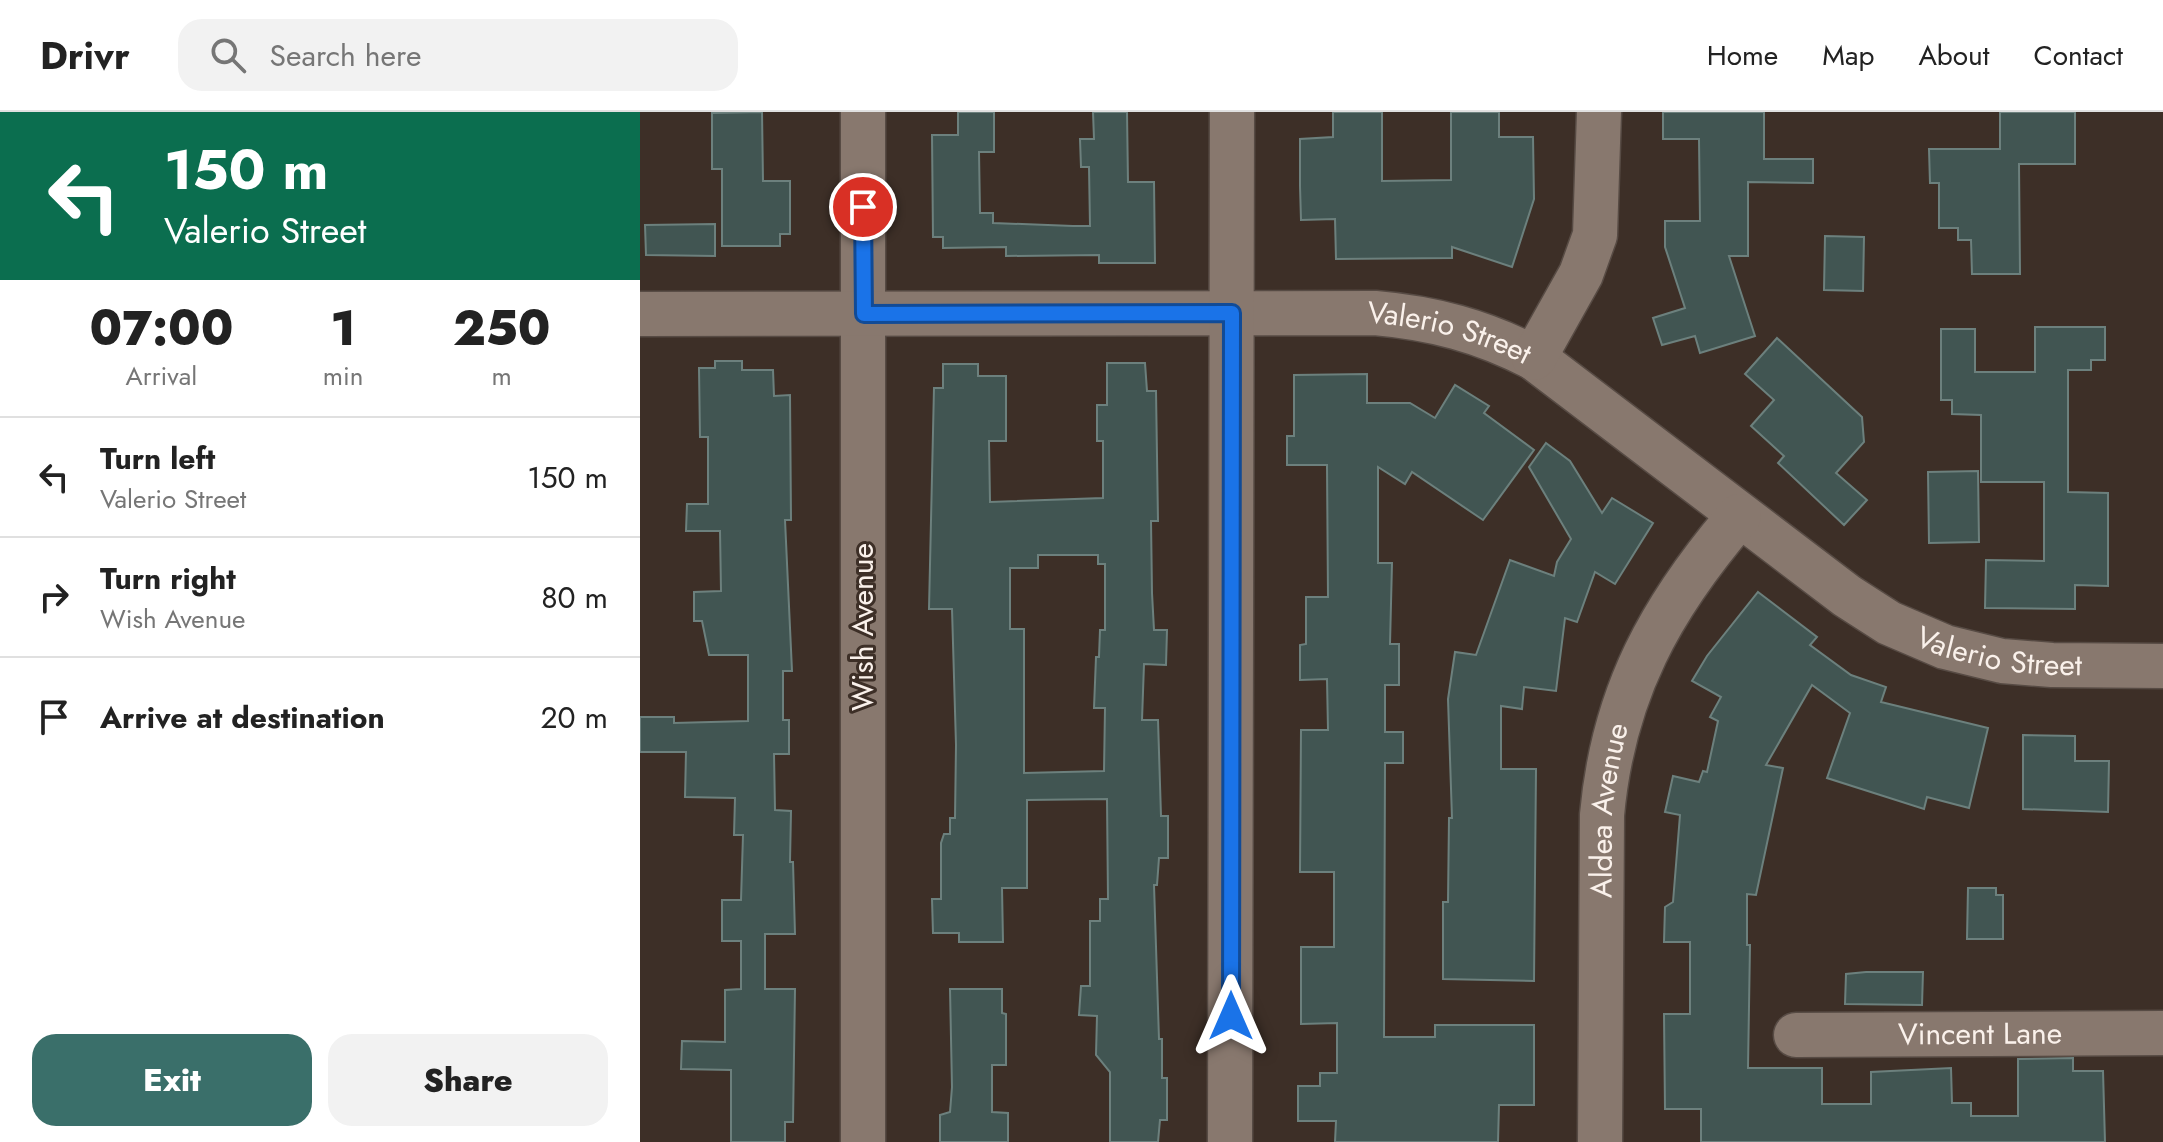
<!DOCTYPE html>
<style>
body{margin:0;font-family:Jost,sans-serif;background:#f2f2f2;color:#222;height:100vh;display:flex;flex-direction:column;font-size:30px;white-space:nowrap}
*{box-sizing:border-box;margin:0}
p{font-size:26px;color:#767676}
.icon{flex:none;width:44px;height:44px;fill:none;stroke:currentColor;stroke-width:2;stroke-linecap:round;stroke-linejoin:round}
.map{position:relative;flex:1;overflow:hidden}
.details{display:flex;flex-direction:column;background:#fff;width:640px}
.details>*{flex:none}
.banner{background:#0b6e4f;color:#fff;overflow:hidden}
.pin{position:absolute;display:grid;place-items:center;width:68px;height:68px;color:#fff;margin:-34px;border:4px solid #fff;border-radius:50%;box-shadow:0 2px 8px #0007}
.me{position:absolute;width:88px;margin:-44px;rotate:0deg;stroke-linejoin:round;filter:drop-shadow(0 0 6px #0008)}
.turn{display:flex;align-items:center;gap:28px;height:168px;padding:0 32px;font-size:36px}
.turn .icon{width:104px;height:104px;stroke-width:2.5}
.turn b{display:block;font-size:56px;line-height:68px}
.eta{display:flex;justify-content:space-evenly;align-items:center;height:136px;text-align:center}
.eta b{font-size:48px;font-weight:800;line-height:56px}
.primary-button{display:flex;gap:16px;margin-top:auto;padding:16px 32px}
.primary-button a{flex:1;height:92px;border-radius:24px;background:#3a6f6a;color:#fff;font-size:32px;font-weight:800;line-height:92px;text-align:center}
.primary-button a+a{background:#f2f2f2;color:#222}
ul{padding:0;list-style:none}
li{display:flex;align-items:center;gap:24px;height:120px;padding:0 32px;border-top:2px solid #e0e0e0}
li div{flex:1}
li b{display:block;font-size:30px}
li em{font-style:normal}
header{display:flex;align-items:center;gap:48px;box-sizing:border-box;height:112px;padding:0 40px;background:#fff;border-bottom:2px solid #e0e0e0}
header strong{font-size:38px}
nav{display:flex;gap:44px;margin-inline-start:auto;font-size:28px}
.search{width:560px;height:72px;background:#f2f2f2;display:flex;align-items:center;gap:20px;box-sizing:border-box;padding:0 28px;border-radius:24px;color:#767676;font-size:30px}
main{display:flex;flex:1;min-height:0}
.map>svg:first-child{display:block}
</style>
<header>
<strong>Drivr</strong>
<div class="search"><svg class="icon" aria-label="search" viewBox="0 0 24 24"><circle cx="10" cy="10" r="6"/><path d="M15 15l6 6"/></svg>Search here</div>
<nav><a>Home</a><a>Map</a><a>About</a><a>Contact</a></nav>
</header>
<main>
<section class="details">
<div class="banner">
<div class="turn"><svg class="icon" aria-label="left" viewBox="0 0 24 24"><path d="M17 20v-9H6M10 6l-5 5 5 5"/></svg><div><b>150 m</b>Valerio Street</div></div>
</div>
<div class="eta">
<div><b>07:00</b><p>Arrival</p></div>
<div><b>1</b><p>min</p></div>
<div><b>250</b><p>m</p></div>
</div>
<ul>
<li><svg class="icon" aria-label="left" viewBox="0 0 24 24"><path d="M17 20v-9H6M10 6l-5 5 5 5"/></svg><div><b>Turn left</b><p>Valerio Street</p></div><em>150 m</em></li>
<li><svg class="icon" aria-label="right" viewBox="0 0 24 24"><path d="M7 20v-9h11M14 6l5 5-5 5"/></svg><div><b>Turn right</b><p>Wish Avenue</p></div><em>80 m</em></li>
<li><svg class="icon" aria-label="arrive" viewBox="0 0 24 24"><path d="M6 21V4h12l-3 4 3 4H6"/></svg><div><b>Arrive at destination</b></div><em>20 m</em></li>
</ul>
<div class="primary-button"><a>Exit</a><a>Share</a></div>
</section>
<div class="map">
<svg width="1523" height="1030" viewBox="0 0 1523 1030">
<rect width="100%" height="100%" fill="#3d2f27"/>
<g fill="#415552" stroke="#6c807d" stroke-width="2" fill-rule="evenodd">
<path d="M122,0L123,69H150V122H140V134H82V57H72V1Z"/>
<path d="M318,0H354V40H339L340,101H353V111L433,114H450L449,55H441L440,27H454L453,0H487L488,70H514L515,151H459V143L366,144V135L303,136V125H293L292,23H318Z"/>
<path d="M693,0H742V69L811,68V0H859V25H893L894,87L872,155L812,135V146L696,147L695,107L661,108L660,74V27L693,25Z"/>
<path d="M1023,0H1124V47H1173V71L1108,70V144H1089L1115,224L1060,241L1055,224L1022,233L1013,206L1045,196L1025,135V109H1060L1059,27H1023Z"/>
<path d="M1360,0H1435V52H1379L1380,162H1332L1331,128H1318V116H1299V71H1290L1289,37H1360Z"/>
<path d="M75,112V144L6,143L5,113Z"/>
<path d="M1185,124L1224,125L1223,179L1184,178Z"/>
<path d="M1395,215H1465V248H1451V258H1428V380L1468,381V474L1435,473V497L1345,496L1346,448L1404,449V370H1341V303L1312,302V288H1301V217H1335V260H1395Z"/>
<path d="M1137,226L1222,305L1224,330L1196,361L1227,388L1204,413L1138,351L1144,344L1111,314L1134,288L1105,262Z"/>
<path d="M75,249H102V258H133L134,284L150,283L151,408H145L152,559H143V608H149V642H134L135,698L151,699L150,750H153L155,822H125V877H155L153,1010H145V1030H91V958L41,957L42,929L85,930V878L101,877V829H82V788H101L103,723H94L95,686L45,685L46,640H0V605H34V611L108,609V543H69L62,509H54V480L81,479L80,419H46L47,392H68V325H60L59,256H75Z"/>
<path d="M467,251H505L507,279H516L518,409H511L512,481L514,518H527L526,553L504,552L502,608H518L521,704H528V746H519L517,773H514L519,927H522V966H527V1008H520L518,1030H470V960L456,943L457,904L439,903L441,874H450V809H460V787H468L467,687L387,688V776H362L363,830H319V821H293L292,787H301V731L304,722H310V706H315L316,633L312,497H289L294,276H303V252H338V264H366V329H349L350,390L463,386V329H457V293H467ZM398,443H458V452H465V518H460L459,545H456L454,596H465L464,659L384,661V517H370V456H398Z"/>
<path d="M727,262V291H770L795,306L815,273L849,294L844,301L894,338L843,408L772,360L765,372L738,355V451H752L750,532H759V573H745V620H763V651H745L744,925H795V913H894V993H859L858,1030H695L696,1009H658V974H680V961H697V911L661,912V835H694V760H660L661,618H688L687,567L660,568V533L666,532V485H688L687,353H647V324H654V263Z"/>
<path d="M906,331L930,349L962,401L972,386L1013,411L975,472L955,460L937,510L925,506L916,579L884,575L882,597L861,594V657H896L894,869L803,867V790H808L809,706H812L808,587L815,540L836,543L870,448L914,464L917,450L931,427L889,355Z"/>
<path d="M1338,359L1339,430L1289,431L1288,360Z"/>
<path d="M1118,480L1177,525L1170,533L1211,563L1246,575L1241,590L1348,616L1329,696L1287,685L1284,697L1187,666L1210,601L1172,573L1126,653L1143,656L1116,783L1107,782V833H1110L1108,956H1182V992H1231V960L1311,956L1312,991H1331V1004H1378V947L1433,946V959H1463L1465,1030H1061V997H1025L1024,902H1050V830H1024L1025,795L1033,790L1040,703L1025,700L1033,664L1059,670L1063,659L1067,660L1078,609L1070,605L1081,585L1052,569L1067,544Z"/>
<path d="M1383,623L1435,624V649H1469L1468,700L1383,697Z"/>
<path d="M1328,776H1356V783H1363V827H1327Z"/>
<path d="M1226,860H1283L1282,893L1205,892L1206,862Z"/>
<path d="M310,877H362V901L366,902V953H352V1000L368,1001V1030H300V1003L310,1000L312,975Z"/>
</g>
<g fill="none" stroke-linecap="round" stroke-linejoin="round">
<defs>
<g id="minor">
<path d="M223,0V1030"/>
<path id="s1" d="M0,202L735,201C793,206 842,219 894,246L1207,484L1249,511L1305,535L1362,549L1412,553L1523,554"/>
<path d="M894,246L941,162L955,123L959,0"/>
<path id="s2" d="M1156,923L1523,921"/>
<path d="M590,1030L592,0"/>
<path id="s3" d="M960,1030L962,703C973,581 1021,495 1099,404"/>
</g>
</defs>
<use href="#minor" stroke="#574b44" stroke-width="47"/>
<use href="#minor" stroke="#88786e" stroke-width="44"/>
</g>
<g fill="none" stroke-linecap="round" stroke-linejoin="round">
<defs>
<path id="route" d="M223,95L224,202L592,201L591,904"/>
</defs>
<use href="#route" stroke="#114b97" stroke-width="20"/>
<use href="#route" stroke="#1a73e8" stroke-width="14"/>
</g>
<g text-anchor="middle" stroke-width="6" stroke-linejoin="round" paint-order="stroke">
<g font-size="30" fill="#faf1eb" stroke="#3d2f27">
<text dy="10" stroke="none"><textPath href="#s1" startOffset="812">Valerio Street</textPath></text>
<text transform="translate(223 515) rotate(-90)" y="10">Wish Avenue</text>
<text dy="10" stroke="none"><textPath href="#s1" startOffset="1460">Valerio Street</textPath></text>
<text dy="10" stroke="none"><textPath href="#s3" startOffset="332">Aldea Avenue</textPath></text>
<text dy="10" stroke="none"><textPath href="#s2" startOffset="184">Vincent Lane</textPath></text>
</g>
</g>
</svg>
<div class="pin" style="left:223px;top:95px;background:#d93025"><svg class="icon" aria-label="arrive" viewBox="0 0 24 24"><path d="M6 21V4h12l-3 4 3 4H6"/></svg></div>
<svg class="me" style="left:591px;top:904px" viewBox="-20 -20 40 40"><path d="M0-17L14 15 0 8-14 15z" fill="#1a73e8" stroke="#fff" stroke-width="4"/></svg>
</div>
</main>
